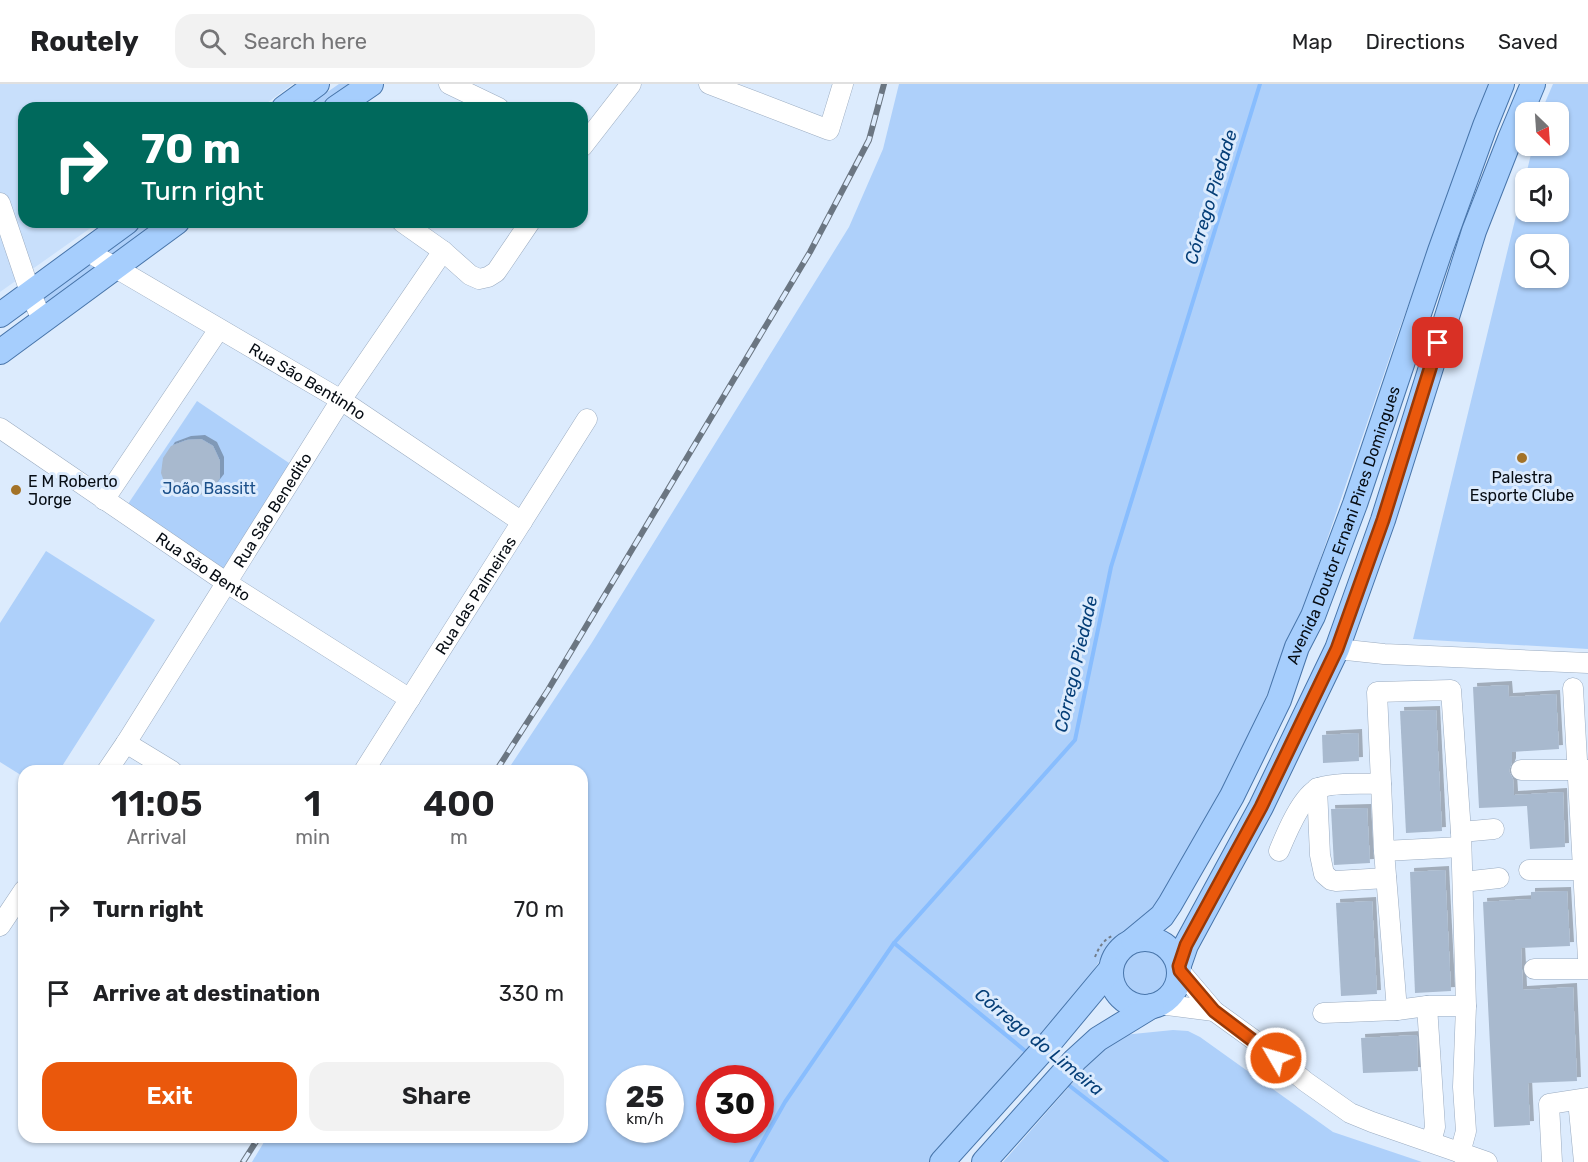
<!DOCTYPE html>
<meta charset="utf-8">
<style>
body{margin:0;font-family:Rubik,sans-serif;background:#f2f2f2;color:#202124;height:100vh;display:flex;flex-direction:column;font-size:22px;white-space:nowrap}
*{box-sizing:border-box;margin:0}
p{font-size:20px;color:#757577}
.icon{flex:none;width:33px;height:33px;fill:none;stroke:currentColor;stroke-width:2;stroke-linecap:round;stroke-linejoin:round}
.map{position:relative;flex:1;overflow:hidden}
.drawer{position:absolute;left:18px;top:681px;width:570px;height:378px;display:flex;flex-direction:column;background:#fff;border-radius:18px;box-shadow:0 2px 4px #0004}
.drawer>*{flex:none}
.hud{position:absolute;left:18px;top:18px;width:570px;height:126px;border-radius:18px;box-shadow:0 2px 4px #0004;background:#00695c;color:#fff;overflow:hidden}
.needle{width:39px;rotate:155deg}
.buttons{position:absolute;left:1515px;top:18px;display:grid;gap:12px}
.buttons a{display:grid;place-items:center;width:54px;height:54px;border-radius:12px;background:#fff;box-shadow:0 2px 4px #0004;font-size:30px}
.speed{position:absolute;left:606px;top:981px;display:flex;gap:12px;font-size:30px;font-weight:700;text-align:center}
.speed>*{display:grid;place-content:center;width:78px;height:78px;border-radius:50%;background:#fff;box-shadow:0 2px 4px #0004;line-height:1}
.speed small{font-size:15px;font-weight:400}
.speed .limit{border:9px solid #d22;background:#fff;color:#111}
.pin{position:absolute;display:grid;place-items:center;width:51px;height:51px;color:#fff;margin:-26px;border-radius:12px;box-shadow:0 3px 9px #0006}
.me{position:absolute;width:66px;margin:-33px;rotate:308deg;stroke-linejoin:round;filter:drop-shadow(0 0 4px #0008)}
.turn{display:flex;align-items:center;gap:21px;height:126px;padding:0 24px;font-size:27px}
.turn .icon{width:78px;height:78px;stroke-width:2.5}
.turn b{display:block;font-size:42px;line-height:51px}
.eta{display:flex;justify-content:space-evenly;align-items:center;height:102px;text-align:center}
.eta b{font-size:36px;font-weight:600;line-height:42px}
.primary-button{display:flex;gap:12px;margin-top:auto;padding:12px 24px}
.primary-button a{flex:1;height:69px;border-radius:18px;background:#ea580c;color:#fff;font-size:24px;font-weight:600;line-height:69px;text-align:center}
.primary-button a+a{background:#f2f2f2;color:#202124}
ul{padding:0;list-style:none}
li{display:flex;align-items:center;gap:18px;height:84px;padding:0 24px}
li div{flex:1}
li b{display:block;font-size:22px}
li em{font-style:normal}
header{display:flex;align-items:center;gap:36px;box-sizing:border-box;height:84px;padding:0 30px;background:#fff;border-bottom:2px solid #e0e0e0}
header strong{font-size:28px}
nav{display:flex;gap:33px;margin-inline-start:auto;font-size:21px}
.search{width:420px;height:54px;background:#f2f2f2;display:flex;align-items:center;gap:15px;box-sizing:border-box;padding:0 21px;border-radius:18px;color:#757577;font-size:22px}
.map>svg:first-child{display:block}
</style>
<header>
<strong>Routely</strong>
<div class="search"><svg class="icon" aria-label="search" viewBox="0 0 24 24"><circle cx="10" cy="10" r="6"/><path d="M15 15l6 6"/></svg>Search here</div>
<nav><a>Map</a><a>Directions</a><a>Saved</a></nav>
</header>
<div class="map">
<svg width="1588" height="1078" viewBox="0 0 1588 1078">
<defs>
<filter id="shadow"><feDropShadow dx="4" dy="-4" stdDeviation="0" flood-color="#0004"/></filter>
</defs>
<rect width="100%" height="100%" fill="#dcebfd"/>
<path fill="#c8dffb" d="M0,0H293L260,24H24V138H99L0,208Z"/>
<g fill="#aed0fa" fill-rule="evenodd">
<path d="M339,0H360L326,24H304Z"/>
<path d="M899,0H1491L1399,246L1296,546L1226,701L1155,823L1104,870L1084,901L986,1015L929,1078H252L267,1053H582V687H507L591,560L849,143L883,65ZM620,994H670V1046H620ZM710,994H760V1046H710Z"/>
<path d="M1553,0H1588V565L1413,555L1533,62H1558V28H1541ZM1526,94H1558V128H1526ZM1526,160H1558V194H1526Z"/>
<path d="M147,138H171L130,169L109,172L108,166Z"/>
<path d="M91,180L97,183L46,223L39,214Z"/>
<path d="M197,317L292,381L225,492L126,423Z"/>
<path d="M46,467L155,536L59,687H24V693L0,678V539Z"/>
<circle cx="1145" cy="888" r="30"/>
<path d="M1173,946L1188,947L1200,953L1333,1048L1422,1078H1003L1102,965L1123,951Z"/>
</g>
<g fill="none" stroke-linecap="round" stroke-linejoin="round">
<g stroke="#88bdfe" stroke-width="4">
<path d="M894,859L1029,970"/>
<path d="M1066,999L1167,1078"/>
<path d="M751,1078L785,1018L894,859L1075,656L1111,483L1260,0"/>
</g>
</g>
<g fill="#a8b9ce" filter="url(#shadow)">
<path d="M201,355L213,362L220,377V394L210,407L195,413L179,412L166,403L161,389L163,374L171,362L187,356Z"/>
<path d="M1508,601L1509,613L1556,610L1559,665L1512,668V678L1509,687L1513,695L1514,711L1563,708L1565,763L1530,765L1527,722L1479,724L1473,603Z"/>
<path d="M1436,626L1442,747L1406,749L1400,627Z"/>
<path d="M1358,649L1359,677L1323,679L1322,651Z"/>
<path d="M1367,724L1370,779L1334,781L1331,725Z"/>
<path d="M1445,786L1451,907L1415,909L1410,788Z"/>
<path d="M1567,807L1570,862L1521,864L1523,906L1573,903L1577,997L1528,999L1530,1041L1494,1043L1483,818L1531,815V808Z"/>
<path d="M1372,817L1377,910L1341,912L1336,819Z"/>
<path d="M1417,951L1418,987L1363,989L1361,954Z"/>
</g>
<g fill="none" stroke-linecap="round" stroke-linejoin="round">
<defs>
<g id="minor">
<path d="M449,0L499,24"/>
<path d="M709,0L829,46L843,0"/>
<path d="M582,63L631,0"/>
<path d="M0,119L30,208L42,236"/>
<path d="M402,138L443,167L470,191L479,195L488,193L496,188L530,138"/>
<path id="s1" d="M87,167L341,316L522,438"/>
<path id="s2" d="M0,344L227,499L410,615"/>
<path d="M104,416L219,245"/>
<path d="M1337,565L1384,570L1588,579"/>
<path d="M1573,604L1588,875"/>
<path d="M126,659L172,687"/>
<path d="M1521,686H1588"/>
<path id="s3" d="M107,687L126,659L341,316L443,167"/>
<path id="s4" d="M364,687L587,335"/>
<path d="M1317,704L1320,771L1324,790L1331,796L1336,797L1386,794"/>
<path d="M1461,748L1494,745"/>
<path d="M1279,767C1286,750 1302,711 1319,704C1334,698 1365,700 1381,700"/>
<path d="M1384,767L1461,763"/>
<path d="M1529,786H1588"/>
<path d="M1463,798L1499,794"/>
<path d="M0,842L24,806"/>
<path d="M1534,885H1588"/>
<path d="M1180,887L1214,927L1261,961L1306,998L1350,1029L1372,1038L1487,1078"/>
<path d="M1159,920L1214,927"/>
<path d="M1427,922L1435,1043L1431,1058"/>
<path d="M1397,926L1384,767L1377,608L1451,606L1461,748L1466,922L1463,1003L1466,1047L1460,1069"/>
<path d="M1323,929L1397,926L1427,922H1466"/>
<path d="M1578,1016L1584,1078"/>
<path d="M1552,1078L1549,1020L1588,1014"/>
</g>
<g id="major">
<path d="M284,24L317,0"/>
<path d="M336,24L371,0"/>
<path d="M0,231L127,138"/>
<path d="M0,268L177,138"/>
<circle cx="1145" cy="889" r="34"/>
<path id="s5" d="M1133,856L1162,832L1170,820L1232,712L1279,616L1297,563L1313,532L1355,420L1440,167L1485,42L1502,0"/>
<path d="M1179,881L1186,861L1261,723L1337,565L1383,436L1474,147L1510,55L1533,0"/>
<path d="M942,1078L1051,957L1111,885"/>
<path d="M984,1078L1075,976L1098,955L1152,922"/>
</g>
</defs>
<use href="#minor" stroke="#9aabc0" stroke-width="21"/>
<use href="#major" stroke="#4875aa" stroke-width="26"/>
<path stroke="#727d8a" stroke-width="2" stroke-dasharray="3 3" stroke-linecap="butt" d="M1095,873C1099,863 1104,855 1114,851"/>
<use href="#minor" stroke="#fff" stroke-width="20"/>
<use href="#major" stroke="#a6cefd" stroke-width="24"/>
<defs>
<g id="rail">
<path d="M496,687L548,606L810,168L869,56L884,0"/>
<path d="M243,1078L259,1053"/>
</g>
</defs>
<use href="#rail" stroke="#6b7682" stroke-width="6"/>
<use href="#rail" stroke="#dcebfd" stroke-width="4" stroke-dasharray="11" stroke-linecap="butt"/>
</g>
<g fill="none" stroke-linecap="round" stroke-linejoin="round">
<defs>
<path id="route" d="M1276,974L1214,927L1180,887L1179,882L1186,861L1261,723L1337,565L1383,436L1438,259"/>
</defs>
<use href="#route" stroke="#983908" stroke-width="15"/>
<use href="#route" stroke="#ea580c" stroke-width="10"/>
</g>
<g fill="#a37227" stroke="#dcebfd" stroke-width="2">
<circle cx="1522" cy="374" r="6"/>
<circle cx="16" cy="406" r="6"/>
</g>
<g text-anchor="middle" stroke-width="6" stroke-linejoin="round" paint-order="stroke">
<g font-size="16" fill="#060c13" stroke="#dcebfd">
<text dy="6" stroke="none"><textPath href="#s1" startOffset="256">Rua São Bentinho</textPath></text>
<text dy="6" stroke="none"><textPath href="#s3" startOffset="309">Rua São Benedito</textPath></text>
<text dy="6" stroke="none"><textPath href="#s5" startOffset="470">Avenida Doutor Ernani Pires Domingues</textPath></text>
<text dy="6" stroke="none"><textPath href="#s2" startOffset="246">Rua São Bento</textPath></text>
<text dy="6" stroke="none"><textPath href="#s4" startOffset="208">Rua das Palmeiras</textPath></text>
</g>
<g font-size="16" fill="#060c13" stroke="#dcebfd">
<text x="1522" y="399">Palestra<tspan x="1522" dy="18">Esporte Clube</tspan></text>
<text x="28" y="403" text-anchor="start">E M Roberto<tspan x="28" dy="18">Jorge</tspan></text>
</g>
<g font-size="16" fill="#1a4f89" stroke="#dcebfd">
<text x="209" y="410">João Bassitt</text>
</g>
<g font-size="18" font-style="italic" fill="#053e77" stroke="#dcebfd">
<text transform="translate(1211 113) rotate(-73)" y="6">Córrego Piedade</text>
<text transform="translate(1076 580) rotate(-77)" y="6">Córrego Piedade</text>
<text transform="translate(1039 958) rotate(39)" y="6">Córrego do Limeira</text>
</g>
</g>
</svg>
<div class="buttons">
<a><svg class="needle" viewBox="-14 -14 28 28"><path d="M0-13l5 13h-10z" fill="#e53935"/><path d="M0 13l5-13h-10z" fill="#757577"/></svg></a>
<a><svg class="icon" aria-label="sound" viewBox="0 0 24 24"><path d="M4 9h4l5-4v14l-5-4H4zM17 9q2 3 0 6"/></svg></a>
<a><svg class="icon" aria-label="search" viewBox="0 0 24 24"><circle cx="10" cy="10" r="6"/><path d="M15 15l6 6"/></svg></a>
</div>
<div class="speed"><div>25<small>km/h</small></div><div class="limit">30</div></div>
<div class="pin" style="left:1438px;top:259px;background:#d93025"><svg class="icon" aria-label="arrive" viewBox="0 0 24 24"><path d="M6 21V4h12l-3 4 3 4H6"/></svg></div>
<svg class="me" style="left:1276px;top:974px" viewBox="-20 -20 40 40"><circle r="17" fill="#ea580c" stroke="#fff" stroke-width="3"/><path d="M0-11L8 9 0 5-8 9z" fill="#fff"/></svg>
<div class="hud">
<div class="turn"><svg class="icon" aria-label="right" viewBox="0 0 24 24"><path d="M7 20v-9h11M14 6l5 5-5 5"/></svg><div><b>70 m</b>Turn right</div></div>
</div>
<section class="drawer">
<div class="eta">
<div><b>11:05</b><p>Arrival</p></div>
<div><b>1</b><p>min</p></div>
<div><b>400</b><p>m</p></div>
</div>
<ul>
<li><svg class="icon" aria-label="right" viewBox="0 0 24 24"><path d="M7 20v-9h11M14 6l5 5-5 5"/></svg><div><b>Turn right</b></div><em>70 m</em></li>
<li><svg class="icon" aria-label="arrive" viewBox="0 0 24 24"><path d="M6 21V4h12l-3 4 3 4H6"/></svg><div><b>Arrive at destination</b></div><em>330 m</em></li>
</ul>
<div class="primary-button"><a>Exit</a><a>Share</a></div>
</section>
</div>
